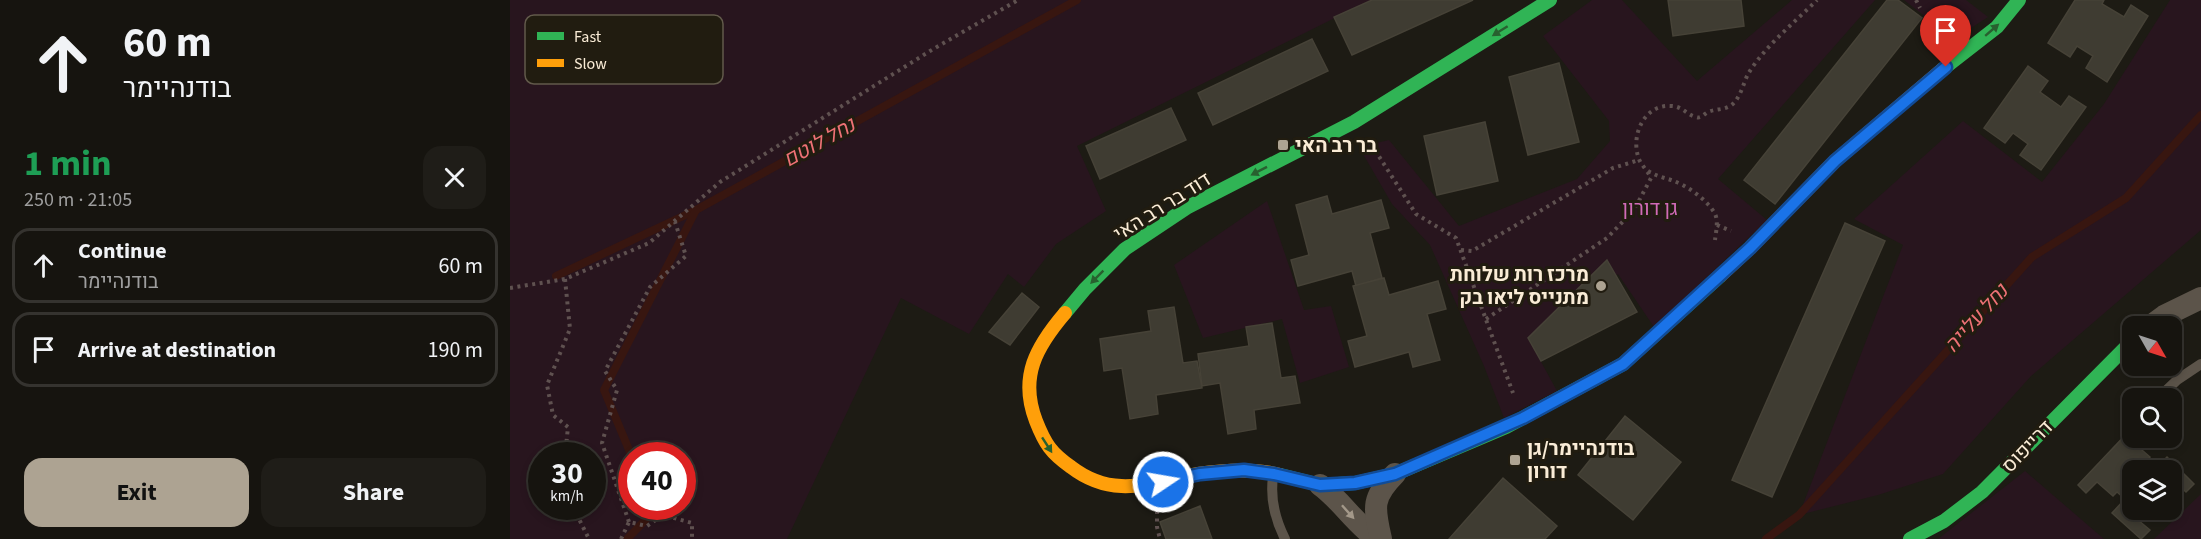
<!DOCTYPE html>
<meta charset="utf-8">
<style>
body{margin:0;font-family:"Source Sans 3",Heebo,sans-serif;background:#1f1d18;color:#f1f3f6;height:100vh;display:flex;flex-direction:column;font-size:22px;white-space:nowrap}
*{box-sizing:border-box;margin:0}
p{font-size:20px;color:#9e9e9e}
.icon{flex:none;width:33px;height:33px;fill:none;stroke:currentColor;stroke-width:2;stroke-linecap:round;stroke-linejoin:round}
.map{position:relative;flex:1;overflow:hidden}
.drawer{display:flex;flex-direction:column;background:#16140f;width:510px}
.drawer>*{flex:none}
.banner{background:#16140f;color:#f1f3f6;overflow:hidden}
.needle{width:39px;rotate:129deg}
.controls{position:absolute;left:1612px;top:316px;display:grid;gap:12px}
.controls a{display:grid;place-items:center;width:60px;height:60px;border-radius:12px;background:#16140f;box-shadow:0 3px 9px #0003,0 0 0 2px #35332f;font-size:30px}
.speed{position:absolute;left:18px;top:442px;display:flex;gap:12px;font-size:30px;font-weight:700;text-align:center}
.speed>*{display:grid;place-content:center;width:78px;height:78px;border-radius:50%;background:#16140f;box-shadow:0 3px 9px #0003,0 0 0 2px #35332f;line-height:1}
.speed small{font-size:15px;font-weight:400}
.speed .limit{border:9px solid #d22;background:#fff;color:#111}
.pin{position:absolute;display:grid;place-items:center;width:51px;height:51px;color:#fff;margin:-62px -26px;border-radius:50% 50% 50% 0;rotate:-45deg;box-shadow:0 0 6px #0007}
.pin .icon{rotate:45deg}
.me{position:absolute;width:66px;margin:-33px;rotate:78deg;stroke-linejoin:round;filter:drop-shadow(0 0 4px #0008)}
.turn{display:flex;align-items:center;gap:21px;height:126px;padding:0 24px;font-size:27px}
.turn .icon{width:78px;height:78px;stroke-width:2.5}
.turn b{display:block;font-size:42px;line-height:51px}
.round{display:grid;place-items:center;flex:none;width:63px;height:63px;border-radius:18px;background:#1f1d18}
.summary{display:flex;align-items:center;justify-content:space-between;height:102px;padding:0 24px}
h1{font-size:36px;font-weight:700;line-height:45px;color:#1e9e55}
.primary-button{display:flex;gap:12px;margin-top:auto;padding:12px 24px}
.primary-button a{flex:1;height:69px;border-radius:18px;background:#ada392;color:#111;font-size:24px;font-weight:700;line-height:69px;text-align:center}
.primary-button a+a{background:#1f1d18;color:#f1f3f6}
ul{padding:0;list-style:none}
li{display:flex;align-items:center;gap:18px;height:75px;margin:0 12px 9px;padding:0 12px;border:3px solid #35332f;border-radius:18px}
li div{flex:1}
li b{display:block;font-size:22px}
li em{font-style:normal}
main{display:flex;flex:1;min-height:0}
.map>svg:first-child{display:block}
</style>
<main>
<section class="drawer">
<div class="banner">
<div class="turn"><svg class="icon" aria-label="ahead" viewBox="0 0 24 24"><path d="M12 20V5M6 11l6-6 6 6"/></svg><div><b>60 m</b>בודנהיימר</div></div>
</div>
<div class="summary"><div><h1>1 min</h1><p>250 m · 21:05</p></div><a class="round"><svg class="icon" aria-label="close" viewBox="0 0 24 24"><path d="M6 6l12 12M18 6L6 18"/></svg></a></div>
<ul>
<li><svg class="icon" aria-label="ahead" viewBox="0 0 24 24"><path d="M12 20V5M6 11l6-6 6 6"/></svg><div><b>Continue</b><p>בודנהיימר</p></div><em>60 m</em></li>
<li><svg class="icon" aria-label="arrive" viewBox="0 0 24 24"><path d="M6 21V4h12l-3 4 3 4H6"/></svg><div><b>Arrive at destination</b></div><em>190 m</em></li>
</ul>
<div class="primary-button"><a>Exit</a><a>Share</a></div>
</section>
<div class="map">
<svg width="1691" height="539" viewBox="0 0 1691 539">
<rect width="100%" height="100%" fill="#1d1b14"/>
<g fill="#28151e" fill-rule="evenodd">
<path d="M0,0H861L567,146L596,211L546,244L514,287L498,274L459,334L391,298L277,539H0ZM32,456H82V507H32ZM122,456H172V507H122Z"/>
<path d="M1082,0H1112L1187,81L1282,0H1365L1208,179L1257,220L1144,327L1108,274L1018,338L1047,391L994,418L974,366L920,245L882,204L849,147L879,140L949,226L1067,179L1100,141L1099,121L1033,36Z"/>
<path d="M1394,0H1456L1478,17L1444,39Z"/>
<path d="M1660,0H1691V230L1521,376L1433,474L1368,495L1289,515L1393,245L1344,219L1453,121L1532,182L1594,104Z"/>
<path d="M757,201L794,310L821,306L839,367L790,383L772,319L693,338L664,265Z"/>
<path d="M1515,471L1594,539H1428Z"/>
<path d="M1691,494V539H1644Z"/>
</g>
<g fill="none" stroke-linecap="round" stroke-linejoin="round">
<g stroke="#381610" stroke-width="8">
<path d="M46,276L186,210L567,0"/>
<path d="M122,457L94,390L186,210"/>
<path d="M117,539L144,511L142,507"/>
<path d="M1256,539L1289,515L1522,257L1616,198L1691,115"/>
</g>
</g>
<g fill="#3f3c32" stroke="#464237" stroke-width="1.5">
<path d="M862,0H963L842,55L824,17Z"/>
<path d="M1158,0H1231L1234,26L1163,36Z"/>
<path d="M1377,0H1388L1412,18L1265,204L1234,180Z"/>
<path d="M1565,0H1594L1592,4L1614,17L1621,5L1638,16L1597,82L1576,68L1583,56L1567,46L1560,57L1538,43Z"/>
<path d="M802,39L818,71L703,125L688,93Z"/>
<path d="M1049,63L1069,142L1018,155L999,77Z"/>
<path d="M1518,66L1538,81L1530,92L1551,107L1559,96L1576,107L1531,170L1510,155L1518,144L1503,133L1495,143L1474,128Z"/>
<path d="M661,108L676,140L590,179L576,146Z"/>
<path d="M975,122L988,181L927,195L914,136Z"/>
<path d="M817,196L822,214L871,200L879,228L860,233L872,278L846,286L842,271L788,286L781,260L799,255L786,205Z"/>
<path d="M1335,223L1375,241L1262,497L1222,480Z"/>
<path d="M1097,260L1127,312L1031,361L1018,338Z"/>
<path d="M874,278L879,295L928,281L936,309L917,314L930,360L903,367L899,352L845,367L838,341L857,336L843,286Z"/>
<path d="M512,293L529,307L500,345L479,332Z"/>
<path d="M664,307L673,363L687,361L692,388L646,395L648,414L620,419L612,368L594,371L590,339L641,331L638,311Z"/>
<path d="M762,323L771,378L785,376L790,403L744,410L746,429L718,434L710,383L692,386L688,354L739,346L736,327Z"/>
<path d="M1115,416L1171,462L1123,520L1068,475Z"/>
<path d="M1623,427V438H1630L1625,444L1640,457L1636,462L1644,470L1657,457L1684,484L1676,492L1666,483L1662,487V471H1623V510H1639L1628,520L1640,530L1631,539L1602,513L1615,499L1607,492L1603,496L1587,482L1576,493L1568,485Z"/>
<path d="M993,478L1047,526L1035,539H939Z"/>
<path d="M690,506L702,539H656L650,522Z"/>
</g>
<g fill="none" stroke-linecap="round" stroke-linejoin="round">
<g stroke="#5f5150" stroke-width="4" stroke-dasharray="3 4.5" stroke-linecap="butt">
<path d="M1406,0L1410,8"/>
<path d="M861,144L906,214L946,238L1003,393"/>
<path d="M1138,171C1146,176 1152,177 1161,180C1176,185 1195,198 1204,212C1209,220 1206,231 1205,240"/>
<path d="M1207,225L1221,231"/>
<path d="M951,250L962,251L1103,168L1129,160"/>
<path d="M55,279L60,329L37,385L43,415L58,427L55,456"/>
<path d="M0,288L55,279L139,243L210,182L420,51L508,0"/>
<path d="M976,319L1097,238L1124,210L1141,178C1138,171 1131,165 1129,159C1120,136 1134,104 1161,106C1172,106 1177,115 1186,117C1191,119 1194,114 1198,112C1205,109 1213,110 1220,106C1230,100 1233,84 1238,74C1255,46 1284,23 1307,0"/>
<path d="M63,507L79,539"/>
<path d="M647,511V527L650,539"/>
<path d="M119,522L92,443L107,390L95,371L140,287L176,256L165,222"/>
<path d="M111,539L119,522L137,526L153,515L182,523V539"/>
</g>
<g stroke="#5c544a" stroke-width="10">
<path d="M1647,399L1667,380L1691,364"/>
<path d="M763,477C760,499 765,519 775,539"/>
</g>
<g stroke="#5c544a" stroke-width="22">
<path d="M1639,327L1654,316L1691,298"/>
<path d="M810,485C831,500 845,524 867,539"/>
<path d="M871,539C864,508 861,498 885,474"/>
</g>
<g stroke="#30b455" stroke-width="14">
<path d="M1433,69L1487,27L1509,0"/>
<path d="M555,313L575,289L615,249L678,207L844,122L1040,0"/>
<path d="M770,475L810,485L845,483L885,474L996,427L1113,364L1210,276"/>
<path d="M1400,539L1434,521L1472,492L1623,340"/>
</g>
<g stroke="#ff9f0a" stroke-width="14">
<path d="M1210,276L1240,248L1325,161L1433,69"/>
<path d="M555,313C526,347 509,377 526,421C535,444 541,453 561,467C604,500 641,482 688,474C715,470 744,468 770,475"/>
</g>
</g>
<defs><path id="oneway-solid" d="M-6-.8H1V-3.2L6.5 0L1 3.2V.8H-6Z" transform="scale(1.5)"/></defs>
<g fill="#28602f">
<use href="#oneway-solid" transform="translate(1482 30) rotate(-41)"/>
<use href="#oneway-solid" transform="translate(990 31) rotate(148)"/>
<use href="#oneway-solid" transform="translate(749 171) rotate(153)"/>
<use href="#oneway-solid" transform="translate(587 277) rotate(135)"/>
<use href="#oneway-solid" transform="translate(537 445) rotate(57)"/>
</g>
<use fill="#a39889" href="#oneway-solid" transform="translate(838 512) rotate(48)"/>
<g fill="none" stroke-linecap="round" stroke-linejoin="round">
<defs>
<path id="route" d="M653,482L690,474L734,470L764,474L810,485L845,483L885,474L1013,418L1113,364L1240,248L1325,161L1436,67"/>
</defs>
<use href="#route" stroke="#114b97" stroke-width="15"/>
<use href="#route" stroke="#1a73e8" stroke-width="10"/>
</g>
<g fill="#ada392" stroke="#211c10" stroke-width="2">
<rect x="767" y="139" width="12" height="12" rx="3"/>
<circle cx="1091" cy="286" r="6"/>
<rect x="999" y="454" width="12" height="12" rx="3"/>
</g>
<g text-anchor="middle" stroke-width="6" stroke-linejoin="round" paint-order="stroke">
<g font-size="20" font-weight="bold" fill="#faecd6" stroke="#211c10" text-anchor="start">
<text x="785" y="152">בר רב האי</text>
<text x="1079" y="281" text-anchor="end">מרכז רות שלוחת<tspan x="1079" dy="23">מתנייס ליאו בק</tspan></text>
<text x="1017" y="455">בודנהיימר/גן<tspan x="1017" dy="23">דורון</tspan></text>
</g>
<g font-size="20" fill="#faecd6" stroke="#211c10">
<text transform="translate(652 206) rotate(-32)" y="7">דוד בר רב האי</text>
<text transform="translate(1517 446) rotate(-46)" y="7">דרייפוס</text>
</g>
<g font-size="20" fill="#d16bb7" stroke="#211c10">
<text x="1140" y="215">גן דורון</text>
</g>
<g font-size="21" font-style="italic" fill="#ed7175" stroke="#211c10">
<text transform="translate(309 142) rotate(-29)" y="7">נחל לוטם</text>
<text transform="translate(1466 318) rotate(-48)" y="7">נחל עלייה</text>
</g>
</g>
<rect x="15" y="15" width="198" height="69" rx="9" fill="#211c10" stroke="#625a4b" stroke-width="1.5"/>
<rect x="27" y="32" width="27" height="8" fill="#30b455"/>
<rect x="27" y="59" width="27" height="8" fill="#ff9f0a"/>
<g font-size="16" fill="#faecd6">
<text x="64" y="42">Fast</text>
<text x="64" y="69">Slow</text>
</g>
</svg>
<div class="controls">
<a><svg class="needle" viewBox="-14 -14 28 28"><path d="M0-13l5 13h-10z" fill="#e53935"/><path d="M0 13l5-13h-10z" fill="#9e9e9e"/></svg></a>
<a><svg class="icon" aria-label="search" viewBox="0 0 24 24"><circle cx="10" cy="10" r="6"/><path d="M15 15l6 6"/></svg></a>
<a><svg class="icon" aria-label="layers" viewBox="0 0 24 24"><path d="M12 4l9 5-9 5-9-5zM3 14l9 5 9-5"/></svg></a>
</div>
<div class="speed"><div>30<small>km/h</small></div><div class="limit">40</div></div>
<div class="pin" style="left:1436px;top:67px;background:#d93025"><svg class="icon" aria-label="arrive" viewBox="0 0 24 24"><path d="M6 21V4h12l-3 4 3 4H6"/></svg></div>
<svg class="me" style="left:653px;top:482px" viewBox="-20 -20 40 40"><circle r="17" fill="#1a73e8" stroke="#fff" stroke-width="3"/><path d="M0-11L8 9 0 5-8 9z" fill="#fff"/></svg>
</div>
</main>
